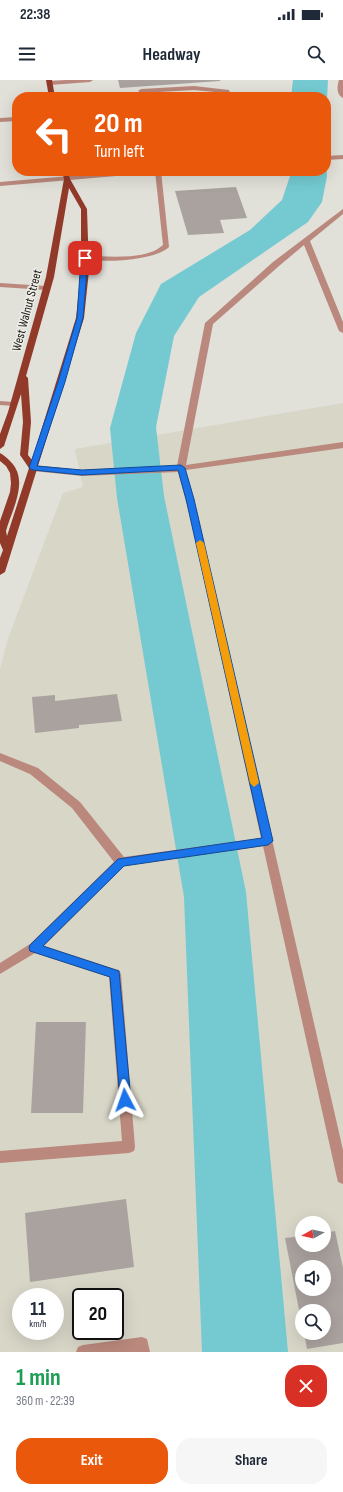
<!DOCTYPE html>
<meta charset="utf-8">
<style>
body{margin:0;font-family:"Sofia Sans Condensed",sans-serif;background:#f6f6f7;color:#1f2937;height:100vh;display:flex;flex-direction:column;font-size:15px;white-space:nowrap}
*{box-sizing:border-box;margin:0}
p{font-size:13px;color:#747a83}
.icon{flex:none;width:22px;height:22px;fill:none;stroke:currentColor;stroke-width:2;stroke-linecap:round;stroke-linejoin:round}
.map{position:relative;height:1272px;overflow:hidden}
.details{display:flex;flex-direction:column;background:#fff;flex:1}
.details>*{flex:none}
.top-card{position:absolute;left:12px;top:12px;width:319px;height:84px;border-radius:16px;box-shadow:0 4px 16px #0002;background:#ea580c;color:#fff;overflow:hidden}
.needle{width:26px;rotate:262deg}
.controls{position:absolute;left:295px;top:1136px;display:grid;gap:8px}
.controls a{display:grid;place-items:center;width:36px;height:36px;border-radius:50%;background:#fff;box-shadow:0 4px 16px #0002;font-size:20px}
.speed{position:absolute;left:12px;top:1208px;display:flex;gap:8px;font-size:20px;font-weight:700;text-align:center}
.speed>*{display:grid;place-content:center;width:52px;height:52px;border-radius:50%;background:#fff;box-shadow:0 4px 16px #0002;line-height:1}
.speed small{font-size:10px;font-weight:400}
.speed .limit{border:2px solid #111;border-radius:6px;background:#fff;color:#111}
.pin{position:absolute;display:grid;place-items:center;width:34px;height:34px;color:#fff;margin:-17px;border-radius:8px;box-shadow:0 2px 6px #0006}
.me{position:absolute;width:44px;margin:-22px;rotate:356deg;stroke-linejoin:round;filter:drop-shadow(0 0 3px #0008)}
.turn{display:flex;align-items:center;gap:14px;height:84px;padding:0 16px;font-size:18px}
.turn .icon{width:52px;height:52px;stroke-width:2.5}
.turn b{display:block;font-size:28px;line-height:34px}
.round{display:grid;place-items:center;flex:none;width:42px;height:42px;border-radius:16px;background:#f6f6f7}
.headline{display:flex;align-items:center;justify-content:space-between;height:68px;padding:0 16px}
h1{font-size:24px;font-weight:700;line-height:30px;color:#1e9e55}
.primary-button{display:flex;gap:8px;margin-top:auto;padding:8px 16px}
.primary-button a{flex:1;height:46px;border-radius:16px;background:#ea580c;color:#fff;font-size:16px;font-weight:700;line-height:46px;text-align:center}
.primary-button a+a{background:#f6f6f7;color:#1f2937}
.status{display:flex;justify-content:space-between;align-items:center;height:28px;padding:0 20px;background:#fff;direction:ltr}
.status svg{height:11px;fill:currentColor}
header{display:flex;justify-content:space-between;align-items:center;height:52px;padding:0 16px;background:#fff;font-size:18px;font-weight:700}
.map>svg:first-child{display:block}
</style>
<div class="status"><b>22:38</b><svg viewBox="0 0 49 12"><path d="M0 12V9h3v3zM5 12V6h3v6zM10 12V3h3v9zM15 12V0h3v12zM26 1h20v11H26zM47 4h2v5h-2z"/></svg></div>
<header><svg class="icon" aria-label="menu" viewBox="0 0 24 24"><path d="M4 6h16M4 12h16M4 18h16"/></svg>Headway<svg class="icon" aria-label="search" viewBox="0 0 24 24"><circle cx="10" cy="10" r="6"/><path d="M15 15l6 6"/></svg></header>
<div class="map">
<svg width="343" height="1272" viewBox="0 0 343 1272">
<rect width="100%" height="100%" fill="#e1e0d9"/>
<path fill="#d8d6c7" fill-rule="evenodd" d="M343,323V1272H0V589L8,559L63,413L83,407L75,369ZM302,1143H324V1165H302ZM302,1187H324V1209H302ZM21,1217H55V1251H21ZM81,1217H115V1251H81ZM302,1231H324V1253H302Z"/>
<g fill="#75cad2">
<path d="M293,0H328L326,37V17H291Z"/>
<path d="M326,82L327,96L322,122L308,142L199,217L174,256L156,347L164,416L246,812L288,1272H202L184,817L117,418L110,348L136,253L161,204L250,150L282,120L290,96V91H326Z"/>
</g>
<g fill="#aaa29f" fill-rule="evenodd">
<path d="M118,0H220V1L120,8Z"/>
<path d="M202,12L204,17H135V16Z"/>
<path d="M236,107L247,138L220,140L224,153L188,155L175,111Z"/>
<path d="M117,614L122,641L79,645V648L35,653L32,617L55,615V621Z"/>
<path d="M36,942H86L83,1033H31Z"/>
<path d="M126,1119L134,1187L30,1202L25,1133Z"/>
<path d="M335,1151L343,1188V1263L307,1269L304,1253H324V1231H302L301,1240L285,1158L302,1156V1165H324V1153ZM302,1187H324V1209H302Z"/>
</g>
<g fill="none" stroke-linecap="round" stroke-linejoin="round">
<g fill="#ba887c" fill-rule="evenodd">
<path d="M66,0H93L90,2L50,5L47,3L50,1Z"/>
<path d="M339,0H343V18C336,15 337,6 339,0Z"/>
<path d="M194,6L229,10L232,17H226L225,13L194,10L141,13L138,11L141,9Z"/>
<path d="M17,37V41L0,42V38Z"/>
<path d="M343,75V79L326,80V76Z"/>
<path d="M128,91H154L151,93L0,106V102Z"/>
<path d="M155,91H161L169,167C154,181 102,183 83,179L81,178L85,176C107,176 146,181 163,165Z"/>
<path d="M343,129V134L310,161L343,242V253L339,251L304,165L279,186L213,244L186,385L343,362V368L186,390L198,436L343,1070V1104L338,1102L337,1098L263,766L124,786L44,866L115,889L119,890L121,894L135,1067L134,1071L129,1073L0,1083V1071L122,1061L109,897L35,873L0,894V883L30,864L114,782L72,728L30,694L0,681V673L38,688L80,722L124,777L261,758L190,436L178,392L82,396L33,391L29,388L33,385L82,390L177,386L205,243L273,182Z"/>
<path d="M0,203L46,206L50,208L46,210L0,207Z"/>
<path d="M0,321L14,322L18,324L14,326L0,325Z"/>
<path d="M142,1257L147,1259L150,1272H76L78,1267L83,1265Z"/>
</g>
<g fill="#913a29" fill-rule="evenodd">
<path d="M46,0H52L55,17H49Z"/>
<path d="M62,91H68L70,99L87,129L89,191L84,238L5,492L0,495V478L3,470L0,463V441L10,412L11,403L10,393L6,386L0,381V373C4,375 7,378 10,381C30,400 12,429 6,451L7,456L29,388L20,375L23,342L21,314L4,366L0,369V354L8,332L46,197L64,99ZM69,108L81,129V191L76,238L32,380L28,375L31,342L28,298L26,296L54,197Z"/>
</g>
</g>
<path fill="#1a73e8" stroke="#114b97" d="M85,176L88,178L83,238L65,302L37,386L82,390L181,385L185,388L194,419L273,761L268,765L124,786L43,866L119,891L131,1020L129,1024L125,1025L121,1024L120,1020L110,897L30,871L29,868L30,865L118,779L262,758L186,419L178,390L82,395L33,390L29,388L58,302L77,238L81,178Z"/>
<path fill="#f59e0b" d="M200,460L204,463L259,703L254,707L250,703L196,463Z"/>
<g text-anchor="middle" stroke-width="3" stroke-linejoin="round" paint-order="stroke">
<g font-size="13" fill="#191816" stroke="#eeede6">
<text transform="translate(26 230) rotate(-75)" y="5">West Walnut Street</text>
</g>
</g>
</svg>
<div class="controls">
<a><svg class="needle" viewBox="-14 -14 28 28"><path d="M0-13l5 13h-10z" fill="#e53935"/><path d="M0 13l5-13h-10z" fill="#747a83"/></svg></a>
<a><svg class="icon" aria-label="sound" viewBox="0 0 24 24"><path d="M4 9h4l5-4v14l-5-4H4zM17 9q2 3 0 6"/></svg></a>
<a><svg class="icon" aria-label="search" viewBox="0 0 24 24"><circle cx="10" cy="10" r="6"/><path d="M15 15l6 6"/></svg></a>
</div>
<div class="speed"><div>11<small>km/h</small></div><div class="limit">20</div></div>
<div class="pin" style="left:85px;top:178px;background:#d93025"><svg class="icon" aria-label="arrive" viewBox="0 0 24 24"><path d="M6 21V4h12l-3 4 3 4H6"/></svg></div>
<svg class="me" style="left:125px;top:1020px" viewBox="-20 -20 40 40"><path d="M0-17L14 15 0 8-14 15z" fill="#1a73e8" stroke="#fff" stroke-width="4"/></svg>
<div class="top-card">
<div class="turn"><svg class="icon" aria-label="left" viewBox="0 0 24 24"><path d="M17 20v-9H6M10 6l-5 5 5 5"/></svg><div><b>20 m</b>Turn left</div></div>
</div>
</div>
<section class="details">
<div class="headline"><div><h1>1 min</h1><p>360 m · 22:39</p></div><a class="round" style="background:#d93025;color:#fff"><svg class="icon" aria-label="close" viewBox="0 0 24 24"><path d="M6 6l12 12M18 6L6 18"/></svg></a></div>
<div class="primary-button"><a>Exit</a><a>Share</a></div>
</section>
